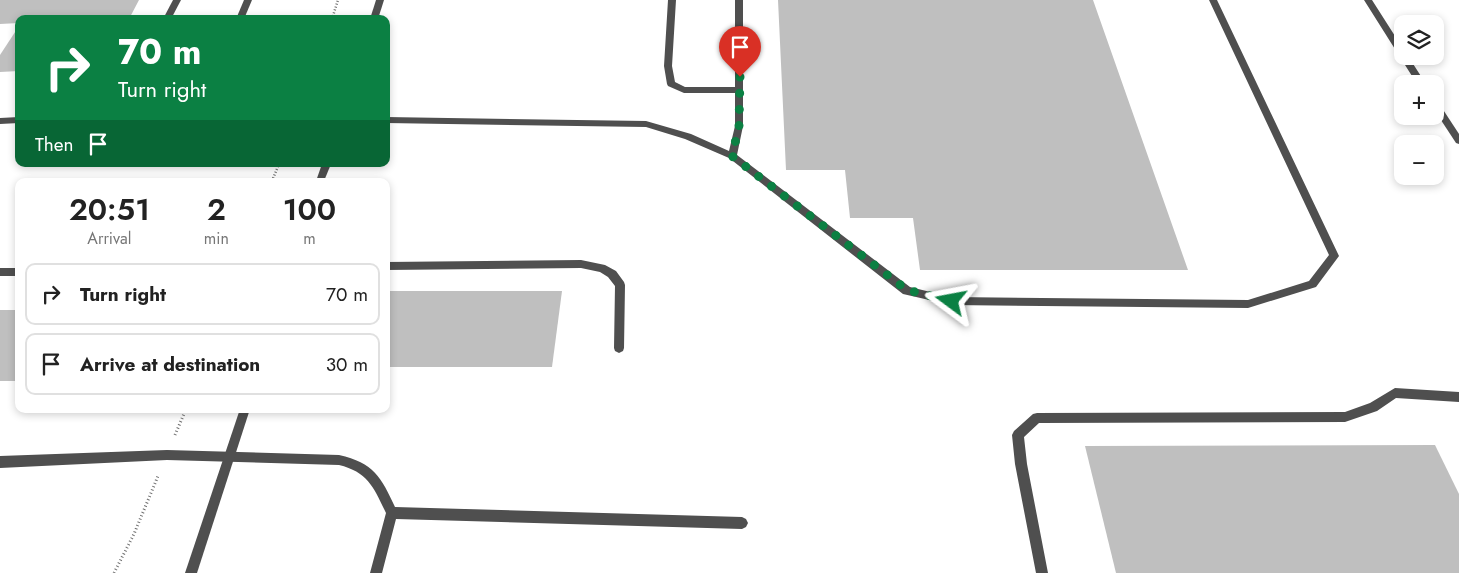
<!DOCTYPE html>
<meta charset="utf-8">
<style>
body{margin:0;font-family:Jost,sans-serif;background:#f6f6f6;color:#222;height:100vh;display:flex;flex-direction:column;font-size:19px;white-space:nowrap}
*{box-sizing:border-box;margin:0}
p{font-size:16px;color:#767676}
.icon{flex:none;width:28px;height:28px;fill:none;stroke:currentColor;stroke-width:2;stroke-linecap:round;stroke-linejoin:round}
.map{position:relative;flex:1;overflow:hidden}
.sheet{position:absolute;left:15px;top:178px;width:375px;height:235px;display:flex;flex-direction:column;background:#fff;border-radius:10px;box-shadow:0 2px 8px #0003}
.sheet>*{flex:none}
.top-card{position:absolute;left:15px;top:15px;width:375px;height:152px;border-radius:10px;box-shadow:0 2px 8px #0003;background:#0b8043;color:#fff;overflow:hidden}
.buttons{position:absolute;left:1394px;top:15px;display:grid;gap:10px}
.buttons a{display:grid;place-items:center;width:50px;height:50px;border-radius:10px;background:#fff;box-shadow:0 2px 8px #0003;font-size:25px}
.pin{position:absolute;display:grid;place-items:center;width:42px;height:42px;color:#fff;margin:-51px -21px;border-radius:50% 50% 50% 0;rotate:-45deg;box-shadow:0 0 5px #0007}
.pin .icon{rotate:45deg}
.me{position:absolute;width:55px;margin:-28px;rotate:283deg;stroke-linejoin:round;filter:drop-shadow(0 0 4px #0008)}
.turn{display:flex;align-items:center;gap:18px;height:105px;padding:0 20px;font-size:22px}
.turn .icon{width:65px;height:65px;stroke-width:2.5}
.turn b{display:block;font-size:35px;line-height:42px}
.then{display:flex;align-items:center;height:48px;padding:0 20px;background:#0003;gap:10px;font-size:19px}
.eta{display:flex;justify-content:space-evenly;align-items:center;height:85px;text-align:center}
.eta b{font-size:30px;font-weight:600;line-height:35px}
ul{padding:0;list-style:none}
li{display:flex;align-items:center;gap:15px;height:62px;margin:0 10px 8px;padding:0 10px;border:2px solid #e0e0e0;border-radius:10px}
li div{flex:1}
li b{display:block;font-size:19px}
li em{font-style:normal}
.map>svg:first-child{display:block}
</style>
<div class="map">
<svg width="1459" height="573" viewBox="0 0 1459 573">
<rect width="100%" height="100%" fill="#fff"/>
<g fill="#bfbfbf">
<path d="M0,0H139L129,19H19V23L0,24Z"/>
<path d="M778,0H1093L1188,270H920L913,218H850L845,170H786Z"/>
<path d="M19,26V71L0,72V55Z"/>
<path d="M390,291H562L552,367H386V303Z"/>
<rect x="0" y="310" width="19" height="71"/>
<path d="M1435,445L1459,494V573H1116L1085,446Z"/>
</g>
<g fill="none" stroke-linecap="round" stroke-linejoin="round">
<g stroke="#717171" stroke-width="2.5" stroke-dasharray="1 2" stroke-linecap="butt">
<path d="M332,19L338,0"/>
<path d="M272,181L279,164"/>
</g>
<g stroke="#717171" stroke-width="3" stroke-dasharray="1 2.5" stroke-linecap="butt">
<path d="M175,435L186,409"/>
<path d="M114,573L134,534L158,476"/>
</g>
<g fill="#4f4f4f" fill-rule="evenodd">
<path d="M173,0H181L171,19H163Z"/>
<path d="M244,0H252L244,19H236Z"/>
<path d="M668,0H676L672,66L675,82L685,87H735V0H743V126L737,155L910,287L951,297L1248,300L1309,281L1329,255L1209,0H1217L1339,256L1316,287L1248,308L951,305L903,294L729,158L685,139L646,127L386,123V117L646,121L691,134L729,151L735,126V93H684L668,86L667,84L664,66Z"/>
<path d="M1364,0H1372L1402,47V56H1408L1426,84H1417Z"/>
<path d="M1435,101L1438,102L1459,134V144L1456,143L1435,111Z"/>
<path d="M19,117V123L0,124V118Z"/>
<path d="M581,260L605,265L616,271L624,282L625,285L624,348L623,351L619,353L615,351L614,348L615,286L608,277L600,272L581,268L386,270V262Z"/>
<rect x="0" y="268" width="19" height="8"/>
<path d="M1395,388L1459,392V402L1396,398L1377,411L1345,422L1039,423L1024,437L1027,464L1048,573H1036L1015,464L1012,435L1014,431L1033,414L1037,413L1345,412L1370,403Z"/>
<path d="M167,450L339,455C374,463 381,477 395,507L742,517L746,519L748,523L746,527L742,529L396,519L382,573H370L386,513C374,488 368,472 339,465L167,460L0,468V456Z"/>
</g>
<g fill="#4f4f4f" fill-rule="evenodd">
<path d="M376,0H384L378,19H370Z"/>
<path d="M322,164H331L324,181H316Z"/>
<path d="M240,409H250L197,573H185Z"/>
</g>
</g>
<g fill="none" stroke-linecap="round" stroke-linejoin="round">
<path stroke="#0b8043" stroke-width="9" stroke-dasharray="0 16.2" d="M740,77L739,126L732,156L907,290L951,301"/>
</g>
</svg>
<div class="buttons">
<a><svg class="icon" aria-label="layers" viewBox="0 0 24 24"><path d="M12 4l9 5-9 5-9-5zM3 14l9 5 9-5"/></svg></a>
<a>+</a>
<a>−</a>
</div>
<div class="pin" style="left:740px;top:77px;background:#d93025"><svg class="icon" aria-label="arrive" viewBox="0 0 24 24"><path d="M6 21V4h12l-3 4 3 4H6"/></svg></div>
<svg class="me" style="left:951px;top:301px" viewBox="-20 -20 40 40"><path d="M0-17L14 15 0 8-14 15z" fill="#0b8043" stroke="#fff" stroke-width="4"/></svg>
<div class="top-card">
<div class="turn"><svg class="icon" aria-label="right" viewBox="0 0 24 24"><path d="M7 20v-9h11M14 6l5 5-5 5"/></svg><div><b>70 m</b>Turn right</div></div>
<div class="then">Then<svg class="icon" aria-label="arrive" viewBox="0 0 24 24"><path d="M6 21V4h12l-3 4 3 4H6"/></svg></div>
</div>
<section class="sheet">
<div class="eta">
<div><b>20:51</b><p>Arrival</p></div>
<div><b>2</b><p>min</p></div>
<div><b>100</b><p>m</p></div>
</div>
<ul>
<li><svg class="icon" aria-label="right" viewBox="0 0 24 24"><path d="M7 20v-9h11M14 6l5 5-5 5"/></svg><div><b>Turn right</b></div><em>70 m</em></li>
<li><svg class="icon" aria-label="arrive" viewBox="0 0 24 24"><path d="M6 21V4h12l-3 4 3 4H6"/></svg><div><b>Arrive at destination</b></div><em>30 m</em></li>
</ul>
</section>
</div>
